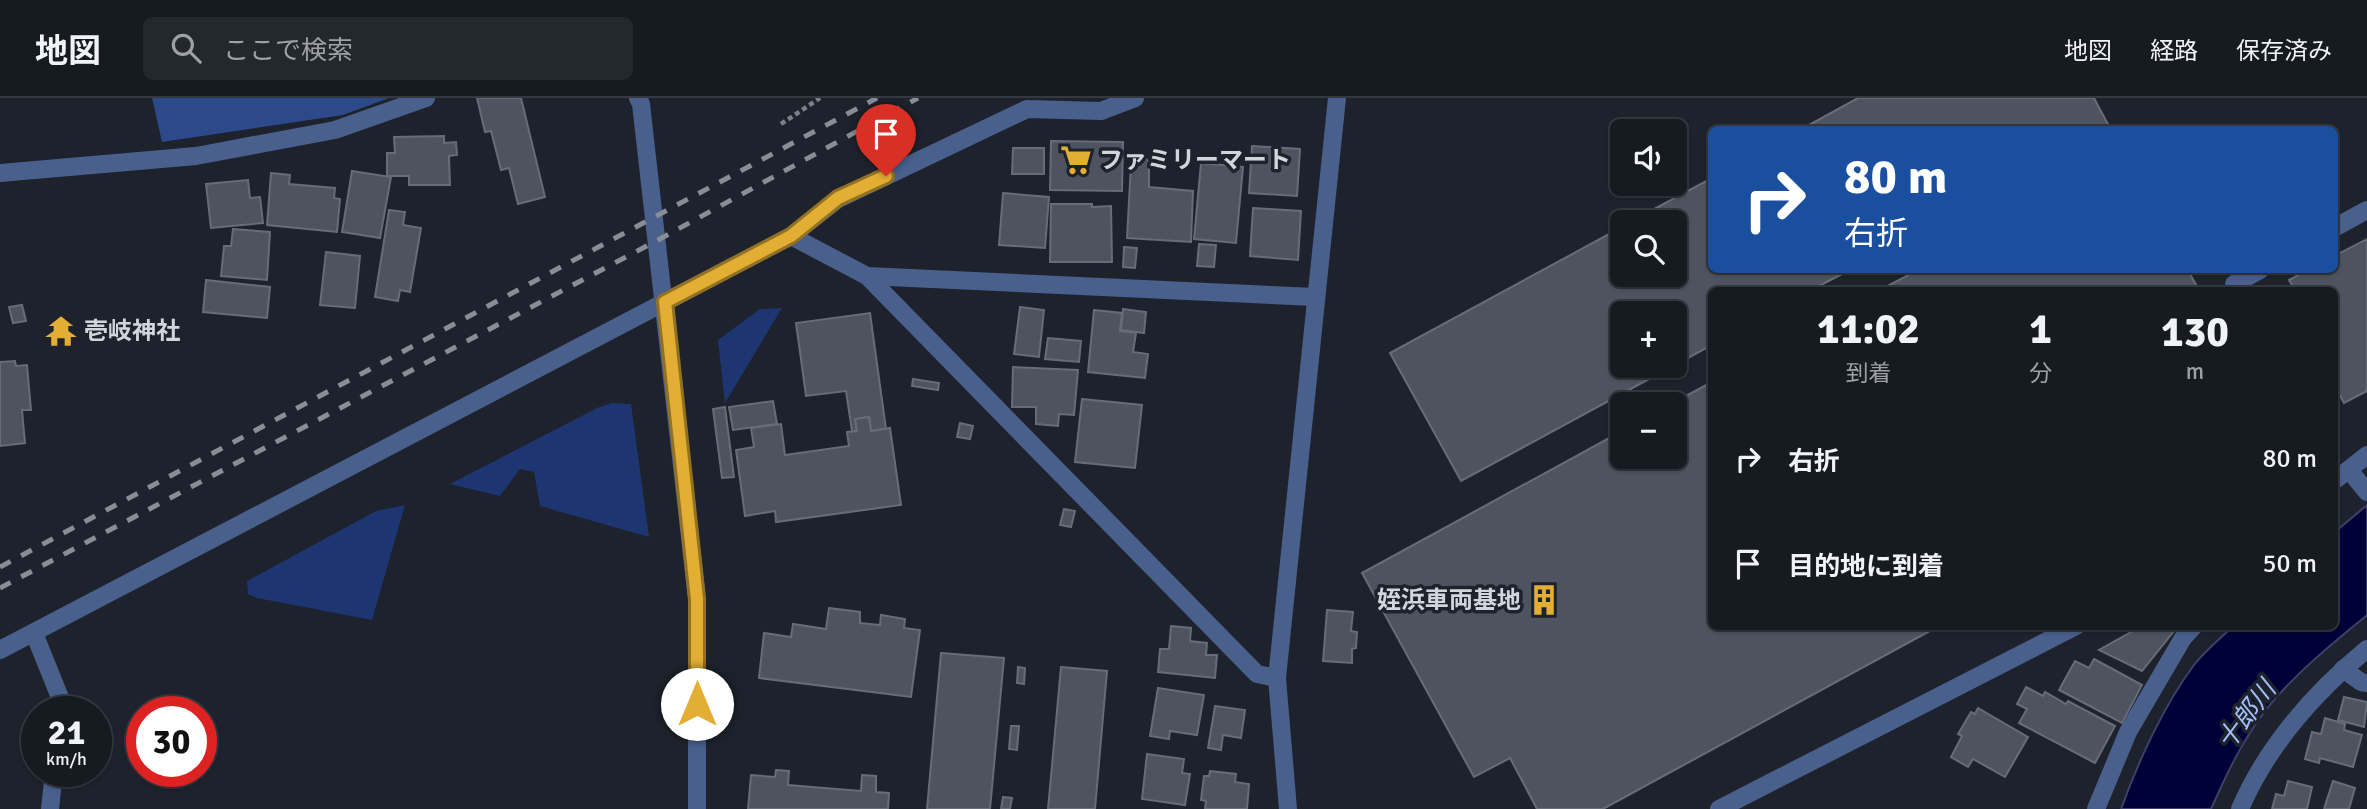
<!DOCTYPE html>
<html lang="ja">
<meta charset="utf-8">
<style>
body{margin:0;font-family:Signika,"Noto Sans JP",sans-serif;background:#23272e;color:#f1f3f6;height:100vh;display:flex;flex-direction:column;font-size:26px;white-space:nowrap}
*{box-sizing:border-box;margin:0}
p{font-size:23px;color:#9ea1a5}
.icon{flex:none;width:38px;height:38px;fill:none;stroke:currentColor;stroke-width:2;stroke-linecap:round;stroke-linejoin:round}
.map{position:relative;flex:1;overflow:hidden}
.drawer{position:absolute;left:1708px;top:189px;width:630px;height:343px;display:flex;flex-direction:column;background:#161a21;border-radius:10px;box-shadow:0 2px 5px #0004,0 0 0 2px #35383f}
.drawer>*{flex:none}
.guide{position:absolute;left:1708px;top:28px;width:630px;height:147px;border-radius:10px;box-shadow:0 2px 5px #0004,0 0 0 2px #35383f;background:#1a4fa0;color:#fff;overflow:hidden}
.buttons{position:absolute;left:1610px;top:21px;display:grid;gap:14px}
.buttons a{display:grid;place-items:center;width:77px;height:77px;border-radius:10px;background:#161a21;box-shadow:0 2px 5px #0004,0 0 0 2px #35383f;font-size:35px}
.speed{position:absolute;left:21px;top:598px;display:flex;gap:14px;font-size:35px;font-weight:700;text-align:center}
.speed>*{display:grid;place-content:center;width:91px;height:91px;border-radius:50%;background:#161a21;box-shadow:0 2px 5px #0004,0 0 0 2px #35383f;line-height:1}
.speed small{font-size:18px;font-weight:400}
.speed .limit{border:10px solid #d22;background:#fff;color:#111}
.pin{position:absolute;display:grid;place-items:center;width:60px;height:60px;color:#fff;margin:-72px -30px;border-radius:50% 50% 50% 0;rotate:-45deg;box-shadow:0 0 7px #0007}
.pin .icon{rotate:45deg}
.me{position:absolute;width:77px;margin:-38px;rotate:0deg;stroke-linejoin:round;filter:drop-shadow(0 0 5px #0008)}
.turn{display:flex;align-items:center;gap:24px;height:147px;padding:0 21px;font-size:32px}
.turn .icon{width:91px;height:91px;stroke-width:2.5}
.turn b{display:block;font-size:49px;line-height:60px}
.eta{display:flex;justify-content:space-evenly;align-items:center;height:119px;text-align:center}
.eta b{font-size:42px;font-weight:800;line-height:49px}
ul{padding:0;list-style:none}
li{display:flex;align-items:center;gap:21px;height:105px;padding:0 21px}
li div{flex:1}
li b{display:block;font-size:26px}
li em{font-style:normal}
header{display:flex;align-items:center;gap:42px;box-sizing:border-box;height:98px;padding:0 35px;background:#161a21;border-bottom:2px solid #35383f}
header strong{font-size:33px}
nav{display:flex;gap:38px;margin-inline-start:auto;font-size:24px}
.search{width:490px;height:63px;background:#23272e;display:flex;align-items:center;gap:18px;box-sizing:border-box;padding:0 24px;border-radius:10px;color:#9ea1a5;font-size:26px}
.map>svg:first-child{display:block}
</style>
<header>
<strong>地図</strong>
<div class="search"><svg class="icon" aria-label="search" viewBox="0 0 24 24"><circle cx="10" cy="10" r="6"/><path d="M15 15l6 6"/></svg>ここで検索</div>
<nav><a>地図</a><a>経路</a><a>保存済み</a></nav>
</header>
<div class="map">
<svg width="2367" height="711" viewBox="0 0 2367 711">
<rect width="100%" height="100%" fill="#1d222c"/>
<g fill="#1d3671">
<path d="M782,210L725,305L718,242L760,211Z"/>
<path d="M612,305L631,306L649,439L540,408L534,374L520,371L500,398L450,386L597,310Z"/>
<path d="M405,407L372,522L257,500L248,496L247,483L376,413Z"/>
</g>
<path fill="#2c4989" d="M152,0H389L343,17L162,44Z"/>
<path fill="#000038" stroke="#3f4069" stroke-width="2" d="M2367,407V517C2334,544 2296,575 2269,608C2244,639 2227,675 2211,711H2121C2138,664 2164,607 2194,567C2205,553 2220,541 2232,529L2334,528L2335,434Z"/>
<g fill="#4e545f" stroke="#666c78" stroke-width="2">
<path d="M477,0H521L545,99L518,106L509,70L501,72L491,33L485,34Z"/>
<path d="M1858,0H2094L2111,32H1800Z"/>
<path d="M444,38V45L456,44L457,57L449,58L450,87H409V78H387V55H395L394,39Z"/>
<path d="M1051,43L1123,44L1122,93L1050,92Z"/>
<path d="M1252,48L1300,51L1297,98L1249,95Z"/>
<path d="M1013,50H1044V76H1012Z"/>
<path d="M1141,57L1149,63V89L1193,93L1191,144L1127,140L1131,66Z"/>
<path d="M1201,65L1243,69L1236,145L1194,141Z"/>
<path d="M352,73L391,79L380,140L342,134Z"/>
<path d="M271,75L290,77L289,86L335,90L334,100L340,101L337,134L267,127Z"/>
<path d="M1712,80V172H1850L1811,192H1712V247L1675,267V215H1622V268H1673L1461,383L1390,255L1622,129V177H1675V124H1630Z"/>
<path d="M248,82L250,100L260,99L263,125L211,130L206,86Z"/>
<path d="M1003,95L1049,99L1045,150L999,147Z"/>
<path d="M1051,106H1092V109L1111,108L1112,164H1050Z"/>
<path d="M1253,110L1301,113L1298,162L1250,158Z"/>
<path d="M389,112L405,114L403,127L421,130L410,194L400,192L398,203L375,199Z"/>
<path d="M233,131L270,134L267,182L221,178L224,148H231Z"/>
<path d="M2367,141V293L2344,305L2334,287V192H2295L2289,182L2308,172H2334V158Z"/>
<path d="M1199,146L1216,147L1214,169L1197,168Z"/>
<path d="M1124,149L1137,150L1135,170L1123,169Z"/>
<path d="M326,154L360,158L355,210L320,207Z"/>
<path d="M1918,172H2199L2190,176L2199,192H1880Z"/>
<path d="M206,182L270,189L267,220L203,214Z"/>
<path d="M22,207L26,223L13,225L9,209Z"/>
<path d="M1020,209L1044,212L1039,259L1014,256Z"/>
<path d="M1123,211L1146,214L1144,235L1121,232Z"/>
<path d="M1094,212L1122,215L1120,233L1136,235L1133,254L1148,256L1145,280L1088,274Z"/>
<path d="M870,215L886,331L871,333L869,319L855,321L857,333H852L846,293L806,298L796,225Z"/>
<path d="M1048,240L1081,243L1079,264L1045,261Z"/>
<path d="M15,263L16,268L27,267L31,312H22L25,345L0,348V264Z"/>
<path d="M1013,269L1078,272L1074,317L1059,316L1058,328L1036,326V309H1012Z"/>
<path d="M913,281L939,285L938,292L912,288Z"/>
<path d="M1712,284V528H1939L1603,711H1537L1510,660L1474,679L1362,475L1622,333V359H1675V306H1671Z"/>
<path d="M1082,301L1142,307L1135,370L1075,364Z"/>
<path d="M773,303L777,326L733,332L729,309Z"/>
<path d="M725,309L734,379L722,380L713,311Z"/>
<path d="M869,319L871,333L890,330L901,407L776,424L775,413L745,418L736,352L754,349L751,330L781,326L785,357L849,348L847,334L857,333L855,321Z"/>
<path d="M960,325L973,328L970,341L957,339Z"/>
<path d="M1064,411L1075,413L1071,429L1060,427Z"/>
<path d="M829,510L860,514V525L880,527L881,517L905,521L904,530L920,532L911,599L759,580L764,535L791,539L793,526L826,531Z"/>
<path d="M1327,512L1353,514L1351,533L1357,534L1356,550L1352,551V565L1323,563Z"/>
<path d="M1171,528L1191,530L1190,543L1207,545L1206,557H1217L1215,580L1158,574L1160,551H1169Z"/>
<path d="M2142,528H2178L2142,573L2099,552Z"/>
<path d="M941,555L1004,560L990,711H927Z"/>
<path d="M2094,561L2142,587L2122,625L2059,592L2075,563L2089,570Z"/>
<path d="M1018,569L1025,570L1024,586L1017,585Z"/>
<path d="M1061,569L1107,573L1095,711H1048Z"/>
<path d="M2026,589L2043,598L2045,594L2066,606L2068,603L2115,628L2095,665L2019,625L2027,611L2017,606Z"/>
<path d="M1158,590L1204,597L1197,637L1170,633L1169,641L1150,638Z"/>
<path d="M2344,599L2367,604L2364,629L2338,622Z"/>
<path d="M1215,608L1245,612L1241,640L1223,637L1221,652L1208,650Z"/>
<path d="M1978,610L2028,639L2005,679L1973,661L1968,669L1951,659L1962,638L1958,636L1971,614L1975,616Z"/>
<path d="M2325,620L2345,626L2344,632L2362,637L2353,669L2320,660L2319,665L2305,661L2312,634L2321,636Z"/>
<path d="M1011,628H1019L1017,652L1009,651Z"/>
<path d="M1147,656L1184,661L1182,675L1190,676L1185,707L1142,701Z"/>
<path d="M776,672L789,673L788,687L861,693L862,677L876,678V694L889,695L888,711H748L751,677L775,679Z"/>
<path d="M1210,673L1236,676L1235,684L1249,686L1247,711H1205L1206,703L1201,702L1204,678H1209Z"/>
<path d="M2288,683L2312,689L2307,711H2272L2276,696L2284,698Z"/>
<path d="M2333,683L2355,690L2349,711H2324Z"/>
<path d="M1003,699L1012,700L1010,711H1001Z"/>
</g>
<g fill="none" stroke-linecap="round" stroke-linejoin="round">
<path stroke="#7c8189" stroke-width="4.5" stroke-dasharray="5 3.5" stroke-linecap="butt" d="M781,26L820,0"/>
<g stroke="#495f8c" stroke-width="18">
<path d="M638,0L641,6L697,501V711"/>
<path d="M0,75L196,58L335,32L426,0"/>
<path d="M2334,130L2367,112"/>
<path d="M791,138L867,178L1315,199"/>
<path d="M867,178L1257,576L1277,580"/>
<path d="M2238,192L2234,186L2260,172"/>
<path d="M2349,372L2367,394"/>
<path d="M2334,383L2367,357"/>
<path d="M34,535L61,602L60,614"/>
<path d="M0,552L791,138L838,101L1027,11L1101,13L1135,0"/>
<path d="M2343,571L2361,584L2367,585"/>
<path d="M50,711L54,674"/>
<path d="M1288,711L1277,580L1337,0"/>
<path d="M1719,711L2076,528"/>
<path d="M2096,711L2128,634L2183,540L2194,528"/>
<path d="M2240,711C2267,648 2314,595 2367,551"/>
</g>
<g stroke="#898d96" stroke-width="5" stroke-dasharray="12 12" stroke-linecap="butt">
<path d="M0,469L877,0"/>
<path d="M0,490L658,142L918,0"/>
</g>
</g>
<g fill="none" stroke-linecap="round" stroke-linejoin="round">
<defs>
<path id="route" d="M697,606V501L665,204L791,138L838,100L886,78"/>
</defs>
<use href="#route" stroke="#937122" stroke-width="18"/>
<use href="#route" stroke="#e2ae34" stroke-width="12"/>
</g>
<defs>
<symbol id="supermarket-bare" viewBox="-9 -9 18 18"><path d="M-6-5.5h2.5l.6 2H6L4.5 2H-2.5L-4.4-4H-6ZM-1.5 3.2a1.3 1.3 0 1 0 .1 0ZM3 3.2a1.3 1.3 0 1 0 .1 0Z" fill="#e2ae34" stroke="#1d222c" stroke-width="2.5" paint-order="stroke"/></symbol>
<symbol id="temple-bare" viewBox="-9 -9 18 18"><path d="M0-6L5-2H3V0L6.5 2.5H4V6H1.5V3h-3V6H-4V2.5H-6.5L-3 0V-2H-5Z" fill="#e2ae34" stroke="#1d222c" stroke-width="2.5" paint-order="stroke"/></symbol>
<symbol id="building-bare" viewBox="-9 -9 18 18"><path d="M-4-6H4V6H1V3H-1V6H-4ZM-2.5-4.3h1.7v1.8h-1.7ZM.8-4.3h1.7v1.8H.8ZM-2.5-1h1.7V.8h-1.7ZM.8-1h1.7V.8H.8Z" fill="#e2ae34" stroke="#1d222c" stroke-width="2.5" paint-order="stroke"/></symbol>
</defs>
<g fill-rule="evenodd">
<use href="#supermarket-bare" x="1054" y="40" width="44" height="44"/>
<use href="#temple-bare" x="39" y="211" width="44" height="44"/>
<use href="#building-bare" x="1522" y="480" width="44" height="44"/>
</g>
<g text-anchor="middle" stroke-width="7" stroke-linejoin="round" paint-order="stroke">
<g font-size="24" font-weight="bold" fill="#d1d5dc" stroke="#1d222c" text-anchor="start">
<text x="1099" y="70">ファミリーマート</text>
<text x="84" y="241">壱岐神社</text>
<text x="1521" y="510" text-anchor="end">姪浜車両基地</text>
</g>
<g font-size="26" font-style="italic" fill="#a2bef6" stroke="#1d222c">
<text transform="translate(2246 617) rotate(-53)" y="9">十郎川</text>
</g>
</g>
</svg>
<div class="buttons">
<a><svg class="icon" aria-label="sound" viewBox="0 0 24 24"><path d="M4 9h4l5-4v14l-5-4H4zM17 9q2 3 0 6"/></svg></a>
<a><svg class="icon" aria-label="search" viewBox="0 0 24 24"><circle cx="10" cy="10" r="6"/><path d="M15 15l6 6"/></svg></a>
<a>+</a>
<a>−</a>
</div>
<div class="speed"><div>21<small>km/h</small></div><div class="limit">30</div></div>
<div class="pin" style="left:886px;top:78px;background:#d93025"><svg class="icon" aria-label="arrive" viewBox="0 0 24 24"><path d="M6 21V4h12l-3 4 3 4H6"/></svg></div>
<svg class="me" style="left:697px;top:606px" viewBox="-20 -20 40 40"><circle r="19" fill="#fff"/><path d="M0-13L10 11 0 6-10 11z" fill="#e2ae34"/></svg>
<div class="guide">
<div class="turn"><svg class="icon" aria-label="right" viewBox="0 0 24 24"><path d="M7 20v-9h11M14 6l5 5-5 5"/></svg><div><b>80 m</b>右折</div></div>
</div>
<section class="drawer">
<div class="eta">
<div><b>11:02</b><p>到着</p></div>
<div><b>1</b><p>分</p></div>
<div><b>130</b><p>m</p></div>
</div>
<ul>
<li><svg class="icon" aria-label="right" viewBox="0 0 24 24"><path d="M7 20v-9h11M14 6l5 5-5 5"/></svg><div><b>右折</b></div><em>80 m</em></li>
<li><svg class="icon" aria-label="arrive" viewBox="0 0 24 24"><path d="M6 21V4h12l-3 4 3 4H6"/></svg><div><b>目的地に到着</b></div><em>50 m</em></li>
</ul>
</section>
</div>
